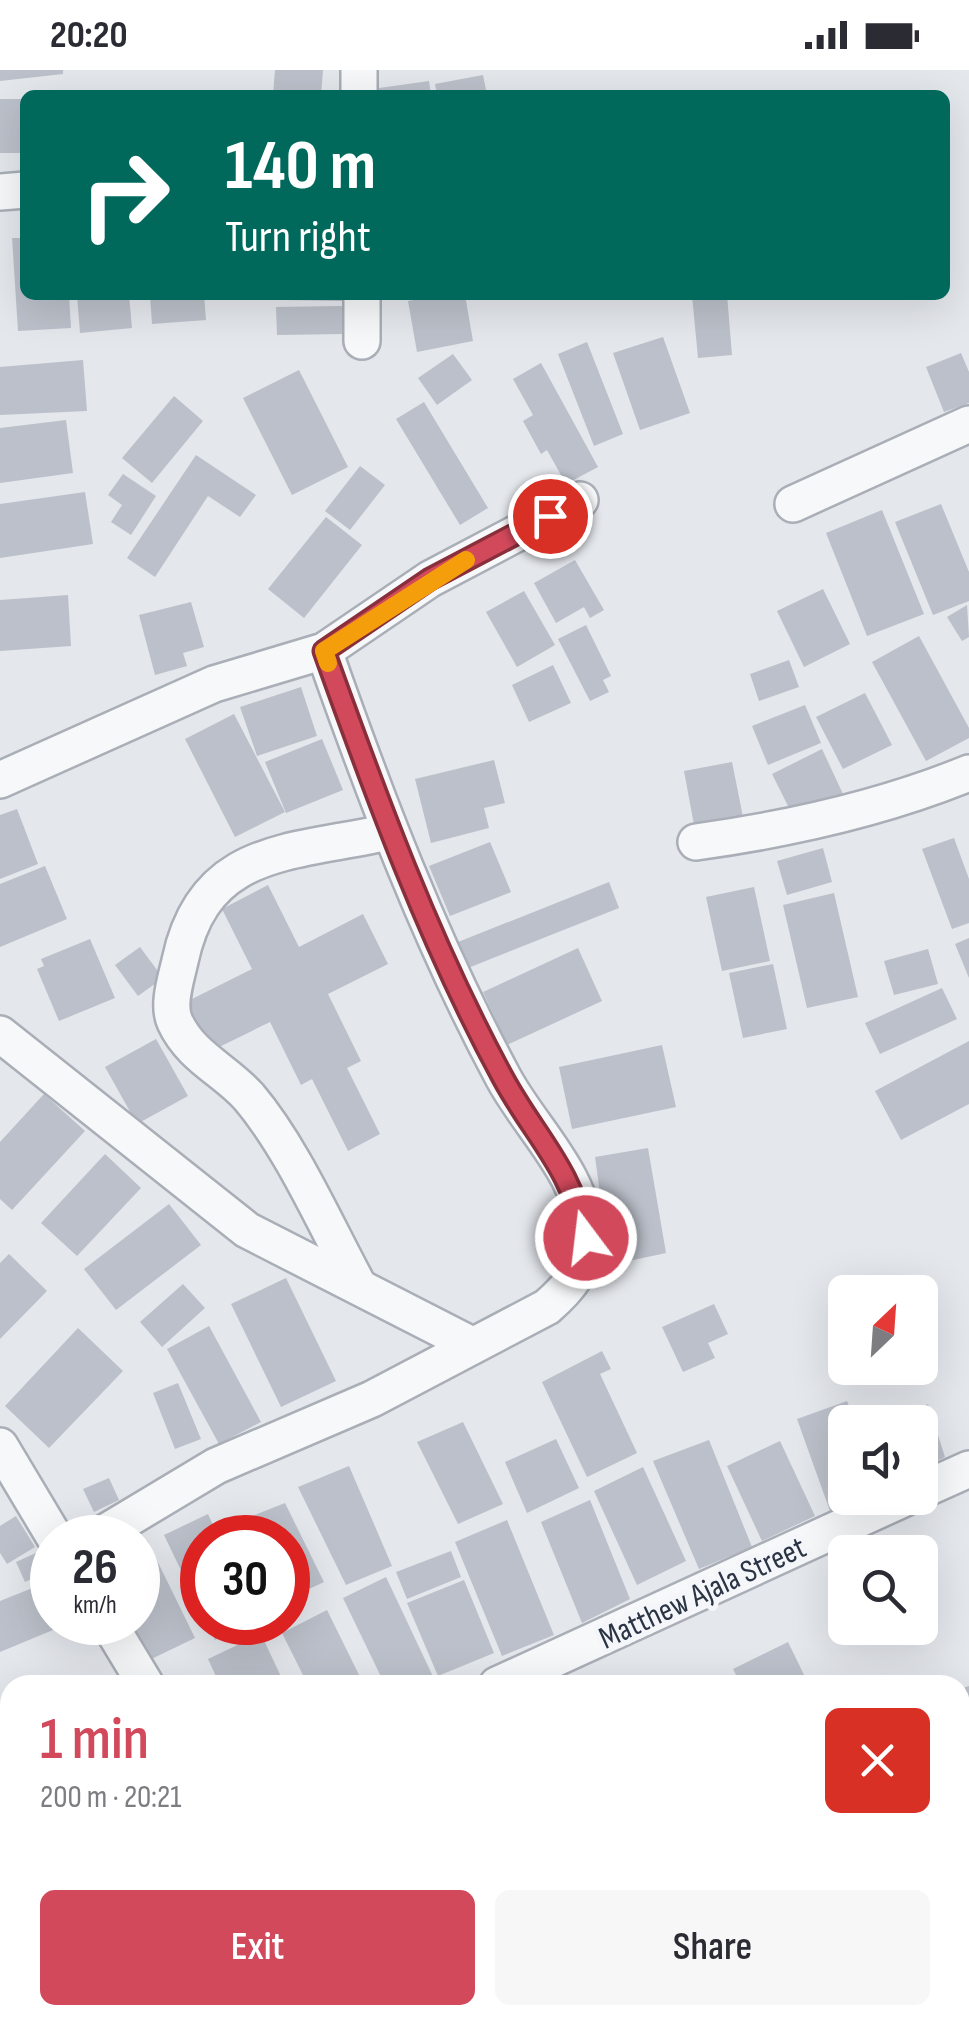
<!DOCTYPE html>
<meta charset="utf-8">
<style>
body{margin:0;font-family:"Sofia Sans Condensed",sans-serif;background:#f7f7f7;color:#2b2b33;height:100vh;display:flex;flex-direction:column;font-size:38px;white-space:nowrap}
*{box-sizing:border-box;margin:0}
p{font-size:32px;color:#7c7c81}
.icon{flex:none;width:55px;height:55px;fill:none;stroke:currentColor;stroke-width:2;stroke-linecap:round;stroke-linejoin:round}
.map{position:relative;flex:1;overflow:hidden}
.drawer{position:absolute;left:0px;top:1605px;width:970px;height:350px;display:flex;flex-direction:column;background:#fff;border-radius:30px 30px 0 0;box-shadow:0 10px 40px #0002}
.drawer>*{flex:none}
.top-card{position:absolute;left:20px;top:20px;width:930px;height:210px;border-radius:15px;box-shadow:0 10px 40px #0002;background:#00695c;color:#fff;overflow:hidden}
.needle{width:65px;rotate:25deg}
.buttons{position:absolute;left:828px;top:1205px;display:grid;gap:20px}
.buttons a{display:grid;place-items:center;width:110px;height:110px;border-radius:15px;background:#fff;box-shadow:0 10px 40px #0002;font-size:50px}
.speed{position:absolute;left:30px;top:1445px;display:flex;gap:20px;font-size:50px;font-weight:700;text-align:center}
.speed>*{display:grid;place-content:center;width:130px;height:130px;border-radius:50%;background:#fff;box-shadow:0 10px 40px #0002;line-height:1}
.speed small{font-size:25px;font-weight:400}
.speed .limit{border:15px solid #d22;background:#fff;color:#111}
.pin{position:absolute;display:grid;place-items:center;width:85px;height:85px;color:#fff;margin:-42px;border:5px solid #fff;border-radius:50%;box-shadow:0 2px 10px #0007}
.me{position:absolute;width:110px;margin:-55px;rotate:345deg;stroke-linejoin:round;filter:drop-shadow(0 0 8px #0008)}
.turn{display:flex;align-items:center;gap:35px;height:210px;padding:0 40px;font-size:45px}
.turn .icon{width:130px;height:130px;stroke-width:2.5}
.turn b{display:block;font-size:70px;line-height:85px}
.round{display:grid;place-items:center;flex:none;width:105px;height:105px;border-radius:15px;background:#f7f7f7}
.overview{display:flex;align-items:center;justify-content:space-between;height:170px;padding:0 40px}
h1{font-size:60px;font-weight:600;line-height:75px;color:#d1495b}
.cta{display:flex;gap:20px;margin-top:auto;padding:20px 40px}
.cta a{flex:1;height:115px;border-radius:15px;background:#d1495b;color:#fff;font-size:40px;font-weight:600;line-height:115px;text-align:center}
.cta a+a{background:#f7f7f7;color:#2b2b33}
.status{display:flex;justify-content:space-between;align-items:center;height:70px;padding:0 50px;background:#fff;direction:ltr}
.status svg{height:28px;fill:currentColor}
.map>svg:first-child{display:block}
</style>
<div class="status"><b>20:20</b><svg viewBox="0 0 49 12"><path d="M0 12V9h3v3zM5 12V6h3v6zM10 12V3h3v9zM15 12V0h3v12zM26 1h20v11H26zM47 4h2v5h-2z"/></svg></div>
<div class="map">
<svg width="969" height="1955" viewBox="0 0 969 1955">
<rect width="100%" height="100%" fill="#e4e7ec"/>
<g fill="#bbc0ca">
<path d="M0,0H63V4L0,11Z"/>
<path d="M275,0H323L321,25H273Z"/>
<path d="M483,5L487,25H437L435,14Z"/>
<path d="M429,11L431,25H373L372,19Z"/>
<rect x="0" y="29" width="25" height="54"/>
<path d="M12,168H25V225H69L71,258L18,261Z"/>
<path d="M77,225H129L132,258L80,263Z"/>
<path d="M150,225H204L206,250L152,254Z"/>
<path d="M287,225H343V231L287,230Z"/>
<path d="M440,225H465L473,271L417,282L408,231Z"/>
<path d="M692,225H727L732,285L698,288Z"/>
<path d="M342,236L343,264L277,265L276,237Z"/>
<path d="M663,267L690,343L640,360L613,283Z"/>
<path d="M587,272L623,364L594,376L558,284Z"/>
<path d="M961,283L969,302V333L944,342L926,297Z"/>
<path d="M453,284L472,310L437,335L418,308Z"/>
<path d="M83,290L87,341L0,345V297Z"/>
<path d="M541,293L598,397L566,414L547,380L541,384L523,351L533,345L513,309Z"/>
<path d="M299,300L348,397L292,425L243,328Z"/>
<path d="M174,326L203,351L152,413L122,388Z"/>
<path d="M424,332L488,438L460,455L396,349Z"/>
<path d="M66,350L73,403L0,413V358Z"/>
<path d="M196,385L256,425L240,447L208,426L155,507L127,488Z"/>
<path d="M360,396L385,415L350,460L325,441Z"/>
<path d="M123,404L156,426L131,465L111,452L122,435L108,425Z"/>
<path d="M85,422L93,474L0,488V434Z"/>
<path d="M941,434L969,502V531L933,545L895,452Z"/>
<path d="M882,440L924,544L867,566L826,463Z"/>
<path d="M326,447L362,475L304,548L268,519Z"/>
<path d="M575,490L604,540L590,548L584,537L556,553L534,513Z"/>
<path d="M823,519L850,574L804,597L777,541Z"/>
<path d="M524,521L555,575L517,597L486,542Z"/>
<path d="M68,525L71,576L0,581V530Z"/>
<path d="M191,532L204,577L183,583L187,596L155,605L139,545Z"/>
<path d="M967,535L969,567L962,571L947,547Z"/>
<path d="M586,555L611,606L603,610L609,622L590,631L558,569Z"/>
<path d="M919,566L969,658V668L926,691L872,592Z"/>
<path d="M789,590L799,617L759,631L750,604Z"/>
<path d="M553,595L571,633L529,652L512,615Z"/>
<path d="M301,617L317,666L257,686L240,637Z"/>
<path d="M865,623L892,675L843,699L816,647Z"/>
<path d="M805,635L821,673L768,695L752,656Z"/>
<path d="M234,644L285,742L235,767L185,669Z"/>
<path d="M322,669L343,720L286,743L265,692Z"/>
<path d="M822,679L843,724L794,748L772,704Z"/>
<path d="M494,690L505,733L484,738L489,758L431,773L415,709Z"/>
<path d="M732,692L746,762L697,771L684,701Z"/>
<path d="M17,739L38,794L0,809V745Z"/>
<path d="M954,768L969,809V853L952,859L922,779Z"/>
<path d="M490,772L511,822L450,846L429,796Z"/>
<path d="M823,778L832,812L787,825L777,791Z"/>
<path d="M45,796L67,849L0,877V814Z"/>
<path d="M609,812L619,838L463,900L453,874Z"/>
<path d="M268,815L299,877L363,844L388,894L328,924L361,991L347,998L380,1064L348,1081L312,1009L301,1015L270,952L211,981L186,932L252,899L222,839Z"/>
<path d="M754,817L770,891L722,901L706,827Z"/>
<path d="M834,823L858,927L807,938L783,835Z"/>
<path d="M969,868V908L955,874Z"/>
<path d="M90,869L115,928L59,951L37,899L44,896L41,889Z"/>
<path d="M140,877L163,908L138,926L115,895Z"/>
<path d="M578,878L602,931L507,975L483,922Z"/>
<path d="M928,879L938,914L894,925L884,891Z"/>
<path d="M773,894L787,959L743,968L729,903Z"/>
<path d="M942,918L957,949L880,984L865,953Z"/>
<path d="M156,969L188,1026L137,1054L105,997Z"/>
<path d="M969,971V1034L901,1070L875,1021Z"/>
<path d="M662,975L676,1037L572,1059L559,997Z"/>
<path d="M44,1024L85,1061L12,1140L0,1129V1072Z"/>
<path d="M648,1078L666,1183L610,1195L595,1087Z"/>
<path d="M105,1084L141,1118L77,1186L41,1153Z"/>
<path d="M169,1134L201,1175L116,1240L84,1199Z"/>
<path d="M9,1184L47,1221L0,1269V1193Z"/>
<path d="M286,1208L336,1311L281,1337L231,1234Z"/>
<path d="M183,1214L205,1238L162,1277L140,1252Z"/>
<path d="M714,1234L728,1264L708,1273L715,1288L683,1302L662,1257Z"/>
<path d="M209,1256L261,1352L219,1374L167,1279Z"/>
<path d="M78,1258L123,1301L49,1378L5,1336Z"/>
<path d="M602,1281L611,1299L600,1304L637,1383L587,1407L542,1312Z"/>
<path d="M178,1313L201,1369L175,1379L153,1323Z"/>
<path d="M847,1331L855,1352H845V1428H866L830,1441L797,1349Z"/>
<path d="M928,1334L945,1387L920,1400V1352H885Z"/>
<path d="M463,1352L503,1434L458,1454L417,1372Z"/>
<path d="M556,1369L579,1418L527,1443L505,1392Z"/>
<path d="M709,1370L752,1477L699,1499L653,1391Z"/>
<path d="M780,1371L815,1446L762,1471L727,1396Z"/>
<path d="M349,1396L392,1496L346,1515L298,1417Z"/>
<path d="M643,1397L686,1491L637,1515L594,1421Z"/>
<path d="M109,1408L119,1430L94,1442L83,1419Z"/>
<path d="M590,1430L630,1529L582,1553L541,1452Z"/>
<path d="M285,1433L324,1512L288,1529V1468H245L237,1452Z"/>
<path d="M208,1444L219,1468H202V1544L164,1465Z"/>
<path d="M16,1446L35,1477L7,1494L0,1483V1456Z"/>
<path d="M507,1450L554,1565L502,1586L455,1472Z"/>
<path d="M147,1470L195,1568L141,1594L121,1552H138V1474Z"/>
<path d="M451,1481L461,1507L407,1529L396,1502Z"/>
<path d="M38,1482L47,1502L25,1512L16,1492Z"/>
<path d="M386,1507L437,1615H385L343,1528Z"/>
<path d="M464,1510L494,1583L438,1606L407,1533Z"/>
<path d="M35,1517L53,1560L0,1582V1531Z"/>
<path d="M327,1540L364,1615H308L282,1563Z"/>
<path d="M207,1552H252L215,1570Z"/>
<path d="M261,1564L285,1615H220L208,1589Z"/>
<path d="M788,1572L809,1615H741L733,1599Z"/>
<path d="M969,1616V1702L962,1705L960,1619Z"/>
<path d="M10,1882V1945H57L62,1955H0V1887Z"/>
<path d="M960,1936L965,1945L947,1955H935L930,1945H960Z"/>
<path d="M224,1945H283L289,1955H229Z"/>
<path d="M501,1945H667L671,1955H505Z"/>
</g>
<g fill="none" stroke-linecap="round" stroke-linejoin="round">
<defs>
<g id="minor">
<path d="M359,0V25"/>
<path d="M0,122L25,120"/>
<path d="M362,225V271"/>
<path d="M793,434L969,354"/>
<path d="M0,710L214,614L324,581L430,509L580,430"/>
<path d="M696,772C790,759 881,739 969,703"/>
<path d="M0,964L247,1160L470,1274"/>
<path d="M357,1213C325,1154 292,1078 249,1027C225,1000 191,987 175,952C167,935 176,909 180,891C204,776 291,784 388,762"/>
<path d="M0,1376L55,1468"/>
<path d="M920,1421L969,1399"/>
<path d="M96,1468L216,1396L372,1329L547,1237C569,1218 586,1198 586,1167C584,1105 530,1058 503,1007C430,871 375,726 324,581"/>
<path d="M108,1552L146,1615"/>
<path d="M497,1615L905,1428"/>
<path d="M0,1833L10,1829"/>
<path d="M440,1945L445,1955"/>
</g>
</defs>
<use href="#minor" stroke="#a9aeb7" stroke-width="40"/>
<use href="#minor" stroke="#f7f8fa" stroke-width="35"/>
</g>
<g fill="none" stroke-linecap="round" stroke-linejoin="round">
<defs>
<path id="route" d="M550,446L430,509L324,581C376,726 429,872 503,1008C535,1067 571,1097 586,1168"/>
</defs>
<use href="#route" stroke="#882f3b" stroke-width="25"/>
<use href="#route" stroke="#d1495b" stroke-width="18"/>
<path stroke="#f59e0b" stroke-width="18" d="M328,593L324,581L466,490"/>
</g>
<g text-anchor="middle" stroke-width="10" stroke-linejoin="round" paint-order="stroke">
<g font-size="32" fill="#2b3445" stroke="#f4f6f9">
<text transform="translate(702 1522) rotate(-25)" y="11">Matthew Ajala Street</text>
</g>
</g>
</svg>
<div class="buttons">
<a><svg class="needle" viewBox="-14 -14 28 28"><path d="M0-13l5 13h-10z" fill="#e53935"/><path d="M0 13l5-13h-10z" fill="#7c7c81"/></svg></a>
<a><svg class="icon" aria-label="sound" viewBox="0 0 24 24"><path d="M4 9h4l5-4v14l-5-4H4zM17 9q2 3 0 6"/></svg></a>
<a><svg class="icon" aria-label="search" viewBox="0 0 24 24"><circle cx="10" cy="10" r="6"/><path d="M15 15l6 6"/></svg></a>
</div>
<div class="speed"><div>26<small>km/h</small></div><div class="limit">30</div></div>
<div class="pin" style="left:550px;top:446px;background:#d93025"><svg class="icon" aria-label="arrive" viewBox="0 0 24 24"><path d="M6 21V4h12l-3 4 3 4H6"/></svg></div>
<svg class="me" style="left:586px;top:1168px" viewBox="-20 -20 40 40"><circle r="17" fill="#d1495b" stroke="#fff" stroke-width="3"/><path d="M0-11L8 9 0 5-8 9z" fill="#fff"/></svg>
<div class="top-card">
<div class="turn"><svg class="icon" aria-label="right" viewBox="0 0 24 24"><path d="M7 20v-9h11M14 6l5 5-5 5"/></svg><div><b>140 m</b>Turn right</div></div>
</div>
<section class="drawer">
<div class="overview"><div><h1>1 min</h1><p>200 m · 20:21</p></div><a class="round" style="background:#d93025;color:#fff"><svg class="icon" aria-label="close" viewBox="0 0 24 24"><path d="M6 6l12 12M18 6L6 18"/></svg></a></div>
<div class="cta"><a>Exit</a><a>Share</a></div>
</section>
</div>
